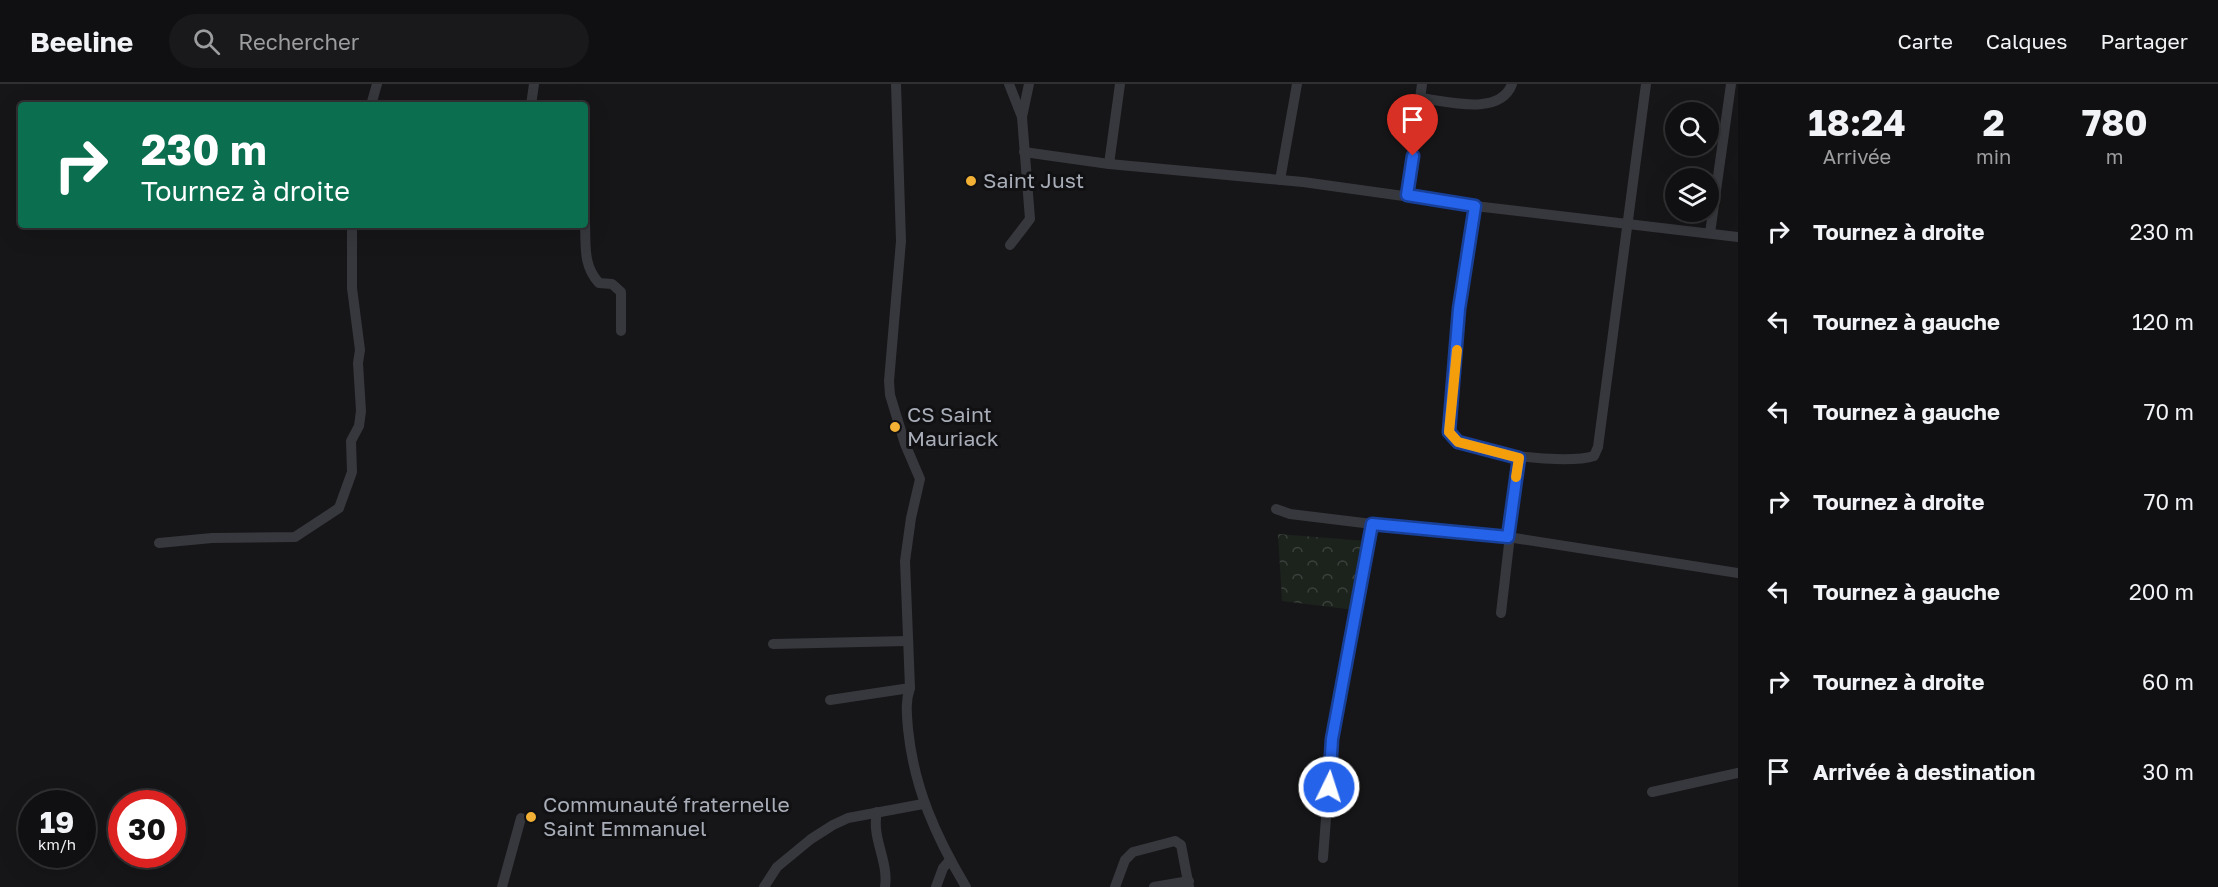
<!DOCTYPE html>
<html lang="fr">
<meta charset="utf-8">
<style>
body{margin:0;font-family:"Golos Text",sans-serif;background:#19191b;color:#f1f3f6;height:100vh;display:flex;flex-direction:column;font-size:22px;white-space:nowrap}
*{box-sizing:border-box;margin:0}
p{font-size:20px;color:#9c9d9f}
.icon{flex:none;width:33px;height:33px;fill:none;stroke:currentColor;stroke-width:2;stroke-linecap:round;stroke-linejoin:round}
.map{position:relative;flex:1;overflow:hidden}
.drawer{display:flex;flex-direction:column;background:#101012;width:480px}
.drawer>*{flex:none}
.top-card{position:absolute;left:18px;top:18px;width:570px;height:126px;border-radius:6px;box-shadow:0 6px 24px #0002,0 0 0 2px #303032;background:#0b6e4f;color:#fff;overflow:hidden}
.fabs{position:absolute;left:1665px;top:18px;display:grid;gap:12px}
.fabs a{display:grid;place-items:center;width:54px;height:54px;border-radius:50%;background:#101012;box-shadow:0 6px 24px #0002,0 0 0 2px #303032;font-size:30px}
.speed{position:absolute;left:18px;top:706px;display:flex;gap:12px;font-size:30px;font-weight:700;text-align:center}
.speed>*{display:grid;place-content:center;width:78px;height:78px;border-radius:50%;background:#101012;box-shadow:0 6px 24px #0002,0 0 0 2px #303032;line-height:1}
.speed small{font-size:15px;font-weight:400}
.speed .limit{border:9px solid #d22;background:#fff;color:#111}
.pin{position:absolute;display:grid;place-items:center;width:51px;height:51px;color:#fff;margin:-62px -26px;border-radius:50% 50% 50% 0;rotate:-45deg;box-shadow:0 0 6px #0007}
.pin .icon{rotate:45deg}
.me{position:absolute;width:66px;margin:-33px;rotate:4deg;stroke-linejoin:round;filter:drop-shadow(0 0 4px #0008)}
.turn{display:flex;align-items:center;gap:21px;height:126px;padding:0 24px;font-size:27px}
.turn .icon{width:78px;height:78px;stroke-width:2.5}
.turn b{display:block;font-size:42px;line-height:51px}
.eta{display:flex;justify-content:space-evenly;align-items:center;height:102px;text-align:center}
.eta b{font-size:36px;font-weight:700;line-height:42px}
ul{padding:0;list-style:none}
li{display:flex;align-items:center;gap:18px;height:90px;padding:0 24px}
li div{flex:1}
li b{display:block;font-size:22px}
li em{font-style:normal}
header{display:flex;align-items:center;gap:36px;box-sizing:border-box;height:84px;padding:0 30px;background:#101012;border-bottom:2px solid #303032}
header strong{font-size:28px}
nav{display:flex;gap:33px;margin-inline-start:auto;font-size:21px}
.search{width:420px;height:54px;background:#19191b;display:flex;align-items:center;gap:15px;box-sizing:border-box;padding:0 21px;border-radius:33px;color:#9c9d9f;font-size:22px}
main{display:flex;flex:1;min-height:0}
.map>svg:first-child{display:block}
</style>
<header>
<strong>Beeline</strong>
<div class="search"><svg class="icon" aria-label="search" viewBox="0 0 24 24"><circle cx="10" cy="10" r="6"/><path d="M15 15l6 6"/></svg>Rechercher</div>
<nav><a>Carte</a><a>Calques</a><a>Partager</a></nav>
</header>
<main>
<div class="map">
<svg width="1738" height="803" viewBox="0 0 1738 803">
<defs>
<pattern id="forest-crowns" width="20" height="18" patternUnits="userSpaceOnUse" patternTransform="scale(1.5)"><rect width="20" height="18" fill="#1c231d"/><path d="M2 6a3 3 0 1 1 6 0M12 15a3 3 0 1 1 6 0" fill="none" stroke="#3a403c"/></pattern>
</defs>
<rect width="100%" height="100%" fill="#161618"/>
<path fill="url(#forest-crowns)" d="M1278,450L1366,457L1355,526L1282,517Z"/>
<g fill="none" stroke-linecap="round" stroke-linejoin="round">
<g stroke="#37383d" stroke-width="10">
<path d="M896,0L901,157L889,297L890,311L905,360L920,395L911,434L905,477L910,604C905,618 907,631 908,645C914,704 936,753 966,803"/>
<path d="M1009,0L1022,33"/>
<path d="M1420,14C1446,17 1500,33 1512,0"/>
<path d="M371,21L377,0"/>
<path d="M531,21L534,0"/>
<path d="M1024,68L1109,80L1303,98L1475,122L1738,153"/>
<path d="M1109,80L1120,0"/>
<path d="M1280,96L1297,0"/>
<path d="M1407,111L1422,0"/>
<path d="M1475,122L1459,225L1449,348C1465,371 1568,381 1594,372L1598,363L1646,0"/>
<path d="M585,140C586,162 583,182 599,199L612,200L621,208V247"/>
<path d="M1710,149L1731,0"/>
<path d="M1010,161L1030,135L1022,33L1029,0"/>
<path d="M1276,425L1290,430L1372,440L1508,453L1738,489"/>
<path d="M159,459L212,454L295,453L339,424L352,388L351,357L359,342L361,327L358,279L360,266L352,204V141"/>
<path d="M1501,529L1519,374"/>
<path d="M773,560L907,557"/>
<path d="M830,616L910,604"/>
<path d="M1652,708L1738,689"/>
<path d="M877,728C871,754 889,777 885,803"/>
<path d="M1323,774L1332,655L1372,440"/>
<path d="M502,803L521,734"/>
<path d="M764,803L777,783L811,755L833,741L848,734L923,720"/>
<path d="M936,803L943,784L950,776"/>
<path d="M1115,803L1125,776L1133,768L1175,757L1181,761L1189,803"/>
<path d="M1154,803L1189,797"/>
</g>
</g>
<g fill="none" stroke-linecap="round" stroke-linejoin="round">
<defs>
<path id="route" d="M1329,703L1332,655L1372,440L1508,453L1519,374L1458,358L1449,348L1459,225L1475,122L1407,111L1413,72"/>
</defs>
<use href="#route" stroke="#184099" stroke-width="15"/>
<use href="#route" stroke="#2563eb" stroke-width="10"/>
<path stroke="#f59e0b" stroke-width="10" d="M1457,266L1449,348L1458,358L1519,374L1516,393"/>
</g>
<g fill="#f2b134" stroke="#111113" stroke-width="2">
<circle cx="971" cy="97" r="6"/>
<circle cx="895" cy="343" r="6"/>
<circle cx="531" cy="733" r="6"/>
</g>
<g text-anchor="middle" stroke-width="6" stroke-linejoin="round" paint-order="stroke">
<g font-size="21" fill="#a8adb8" stroke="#111113" text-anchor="start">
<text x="983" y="104">Saint Just</text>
<text x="907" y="338">CS Saint<tspan x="907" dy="24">Mauriack</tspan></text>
<text x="543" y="728">Communauté fraternelle<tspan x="543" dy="24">Saint Emmanuel</tspan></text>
</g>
</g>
</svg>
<div class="fabs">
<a><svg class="icon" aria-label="search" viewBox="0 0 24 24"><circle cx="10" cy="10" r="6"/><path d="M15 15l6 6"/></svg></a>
<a><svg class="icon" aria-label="layers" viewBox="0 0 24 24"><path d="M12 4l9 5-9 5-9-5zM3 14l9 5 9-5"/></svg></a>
</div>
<div class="speed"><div>19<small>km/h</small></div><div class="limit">30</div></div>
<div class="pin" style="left:1413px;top:72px;background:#d93025"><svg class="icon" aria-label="arrive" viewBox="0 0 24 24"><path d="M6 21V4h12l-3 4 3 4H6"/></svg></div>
<svg class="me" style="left:1329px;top:703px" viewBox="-20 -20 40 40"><circle r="17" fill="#2563eb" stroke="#fff" stroke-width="3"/><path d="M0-11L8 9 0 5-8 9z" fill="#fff"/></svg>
<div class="top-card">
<div class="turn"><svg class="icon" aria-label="right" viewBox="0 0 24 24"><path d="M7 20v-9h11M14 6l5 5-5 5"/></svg><div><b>230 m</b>Tournez à droite</div></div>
</div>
</div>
<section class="drawer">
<div class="eta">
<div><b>18:24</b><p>Arrivée</p></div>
<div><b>2</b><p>min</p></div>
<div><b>780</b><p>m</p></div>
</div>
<ul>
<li><svg class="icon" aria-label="right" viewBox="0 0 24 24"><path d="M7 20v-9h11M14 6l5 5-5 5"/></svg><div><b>Tournez à droite</b></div><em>230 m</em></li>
<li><svg class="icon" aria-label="left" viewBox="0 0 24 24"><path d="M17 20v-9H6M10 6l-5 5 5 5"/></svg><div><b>Tournez à gauche</b></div><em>120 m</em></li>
<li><svg class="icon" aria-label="left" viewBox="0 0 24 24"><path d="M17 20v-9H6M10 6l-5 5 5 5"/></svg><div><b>Tournez à gauche</b></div><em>70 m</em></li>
<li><svg class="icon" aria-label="right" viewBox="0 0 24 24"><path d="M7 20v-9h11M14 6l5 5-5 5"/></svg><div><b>Tournez à droite</b></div><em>70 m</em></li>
<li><svg class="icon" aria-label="left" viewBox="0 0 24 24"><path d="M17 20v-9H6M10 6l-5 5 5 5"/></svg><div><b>Tournez à gauche</b></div><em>200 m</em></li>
<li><svg class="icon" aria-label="right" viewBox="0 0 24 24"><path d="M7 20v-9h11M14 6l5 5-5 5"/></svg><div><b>Tournez à droite</b></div><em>60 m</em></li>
<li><svg class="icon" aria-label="arrive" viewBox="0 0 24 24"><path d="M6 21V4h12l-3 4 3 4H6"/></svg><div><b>Arrivée à destination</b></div><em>30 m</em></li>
</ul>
</section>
</main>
